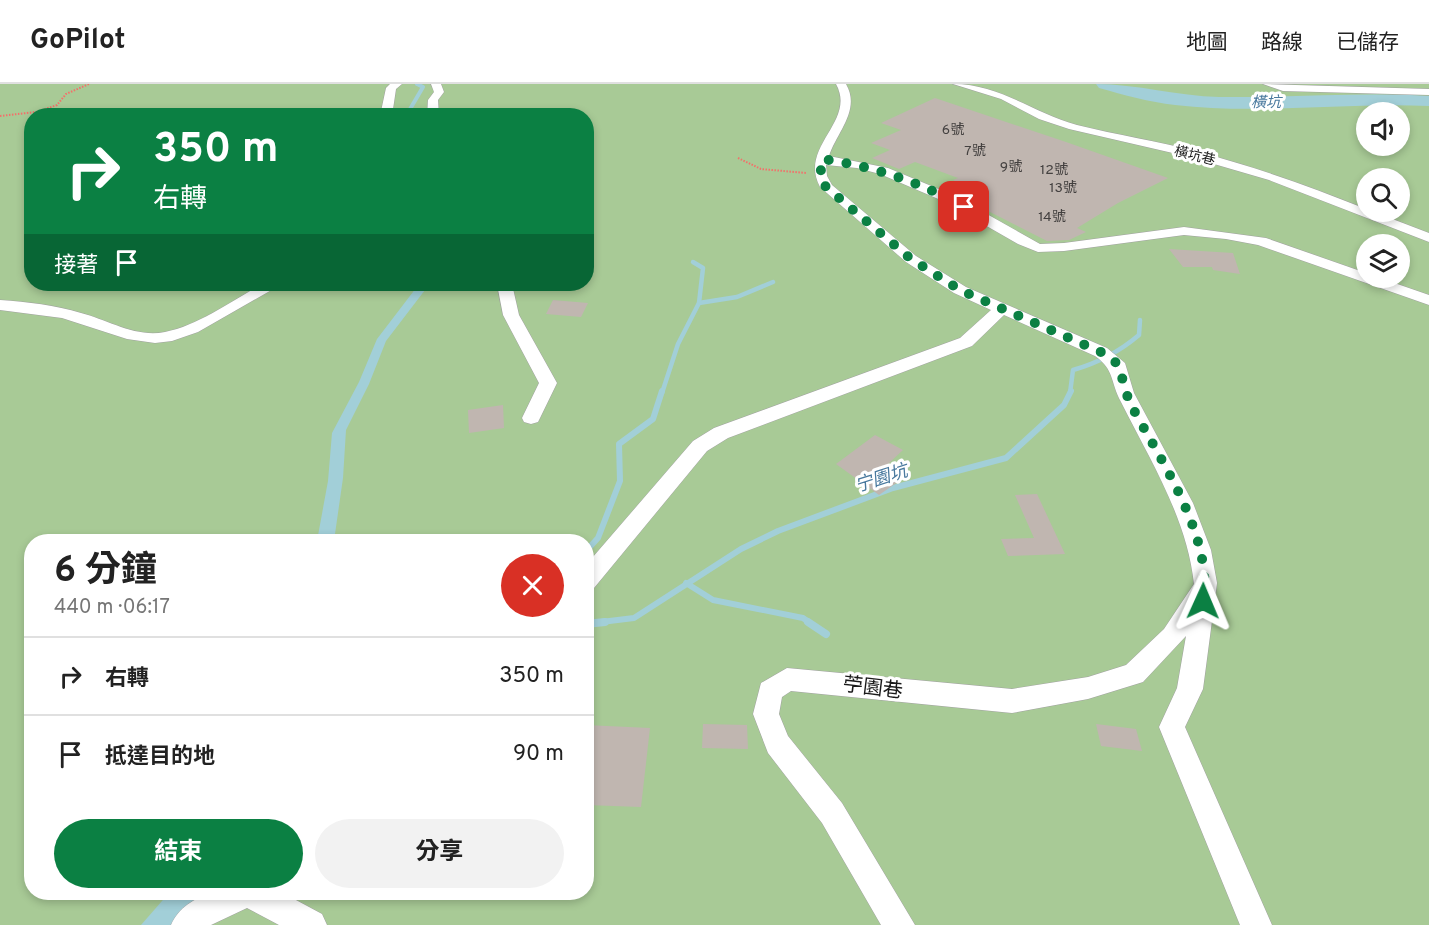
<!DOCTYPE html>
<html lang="zh-TW">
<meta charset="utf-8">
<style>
body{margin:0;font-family:Overpass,"Noto Sans TC",sans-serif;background:#f2f2f2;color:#222;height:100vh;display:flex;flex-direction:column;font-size:22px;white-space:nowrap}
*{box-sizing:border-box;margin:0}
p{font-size:20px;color:#767676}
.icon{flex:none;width:33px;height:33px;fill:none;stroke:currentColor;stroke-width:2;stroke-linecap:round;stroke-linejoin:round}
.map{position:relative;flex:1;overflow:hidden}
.sheet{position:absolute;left:24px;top:450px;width:570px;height:366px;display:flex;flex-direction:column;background:#fff;border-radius:24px;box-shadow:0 3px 9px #0003}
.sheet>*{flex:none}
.top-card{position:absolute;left:24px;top:24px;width:570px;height:183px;border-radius:24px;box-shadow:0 3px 9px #0003;background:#0b8043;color:#fff;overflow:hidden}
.buttons{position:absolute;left:1356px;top:18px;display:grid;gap:12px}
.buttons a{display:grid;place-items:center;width:54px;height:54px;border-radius:50%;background:#fff;box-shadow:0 3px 9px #0003;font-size:30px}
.pin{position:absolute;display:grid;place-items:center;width:51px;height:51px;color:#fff;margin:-26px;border-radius:12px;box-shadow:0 3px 9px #0006}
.me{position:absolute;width:66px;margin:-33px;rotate:1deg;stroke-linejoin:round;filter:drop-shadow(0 0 4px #0008)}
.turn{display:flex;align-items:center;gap:21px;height:126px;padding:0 30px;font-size:27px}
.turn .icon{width:78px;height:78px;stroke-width:2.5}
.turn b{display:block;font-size:42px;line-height:51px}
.then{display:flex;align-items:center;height:57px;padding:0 30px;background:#0003;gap:12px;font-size:22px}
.round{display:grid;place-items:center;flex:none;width:63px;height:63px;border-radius:32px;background:#f2f2f2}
.summary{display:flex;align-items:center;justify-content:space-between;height:102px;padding:0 30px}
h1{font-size:36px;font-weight:700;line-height:45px}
.primary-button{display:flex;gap:12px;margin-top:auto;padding:12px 30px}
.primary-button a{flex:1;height:69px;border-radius:36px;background:#0b8043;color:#fff;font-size:24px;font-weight:700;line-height:69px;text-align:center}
.primary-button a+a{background:#f2f2f2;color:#222}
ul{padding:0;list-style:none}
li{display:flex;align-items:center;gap:18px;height:78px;padding:0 30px;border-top:2px solid #e0e0e0}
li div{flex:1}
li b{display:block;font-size:22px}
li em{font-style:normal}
header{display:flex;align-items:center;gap:36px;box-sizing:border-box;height:84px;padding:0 30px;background:#fff;border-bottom:2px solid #e0e0e0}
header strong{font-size:28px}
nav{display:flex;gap:33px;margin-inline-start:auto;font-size:21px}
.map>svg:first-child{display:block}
</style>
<header>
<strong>GoPilot</strong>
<nav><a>地圖</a><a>路線</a><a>已儲存</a></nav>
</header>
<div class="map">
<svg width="1429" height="841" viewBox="0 0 1429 841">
<rect width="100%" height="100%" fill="#ece7e0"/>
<path fill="#a8ca96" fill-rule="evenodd" d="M0,0H1429V841H0ZM1366,28H1400V62H1366ZM32,32H586V200H32ZM1366,94H1400V128H1366ZM1366,160H1400V194H1366ZM32,458H586V808H32Z"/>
<g fill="#a2cfd8">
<path d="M416,204L425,206L386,257L369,300L346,346L343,394L334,457H317L328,397L332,349L359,298L377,255Z"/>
<path d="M169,809H203L173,841H141Z"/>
</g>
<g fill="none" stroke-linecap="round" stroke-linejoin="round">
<path stroke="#a2cfd8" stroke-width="4" d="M406,32L423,3L417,0"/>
<g stroke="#a2cfd8" stroke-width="4.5">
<path d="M699,219L737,213L773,198"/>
<path d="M662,309L678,260L699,219L703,184L693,178"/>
<path d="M1070,309L1073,286C1098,279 1119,268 1139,251L1140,236"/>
</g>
<g stroke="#a2cfd8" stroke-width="6">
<path d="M586,467L598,454L620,397L619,360L653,335L662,307"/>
<path d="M686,499L713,516L803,534L810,539"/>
<path d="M593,539L634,534L741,465L778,447L893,404L1006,374L1064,321L1071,307"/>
</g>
<g stroke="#a2cfd8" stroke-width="8">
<path d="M808,538L826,550"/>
<path d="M586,540L605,538"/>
</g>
<path fill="#a2cfd8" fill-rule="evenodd" d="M1096,0C1137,0 1177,12 1219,13C1289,14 1359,8 1429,12V22C1345,18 1259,31 1175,21C1149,18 1124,11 1099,4Z"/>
</g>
<g fill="#c0b6b0">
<path d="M935,14L1066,58L1168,94L1118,119L1077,144L1086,148L1069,156L1047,157L941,103L957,98L953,96L958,94L915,78L899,85L872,74L890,66L871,59L901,46L881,39Z"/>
<path d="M1169,165L1233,169L1240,190L1213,186L1212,183H1183Z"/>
<path d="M553,216L588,219L581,233L546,230Z"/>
<path d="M503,321L504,344L469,349L468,326Z"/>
<path d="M875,351L903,366L887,381L905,393L879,411L836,380Z"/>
<path d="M1037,410L1065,470L1008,472L1001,455L1034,454L1015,411Z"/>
<path d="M703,640L747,641L748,665L702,664Z"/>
<path d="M1096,640L1136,645L1142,667L1101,662Z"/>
<path d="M586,641L650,644L641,723L586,721Z"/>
</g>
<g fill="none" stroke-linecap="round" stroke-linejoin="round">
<defs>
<g id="minor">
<path d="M390,0H402L396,5L392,32H380L386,4Z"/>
<path d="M431,0H441L444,8L438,16L439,32H427L428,16L434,8Z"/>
<path d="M836,0H846C861,26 837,48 829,72L888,84L953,111L1040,160L1064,159L1184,143L1266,154L1366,189V194H1380L1429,211V221L1258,161L1226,155L1184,151L1064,167L1038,168L1018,160L943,117L880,90L857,84L826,81L827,92L832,101L916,172L966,203L1107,264L1125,279L1134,309L1193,419L1211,466L1217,499L1203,605L1185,643L1272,841H1240L1159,643L1177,604L1186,552L1143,598L1088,615L1012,629L791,607L782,613L779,630L788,652L842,719L915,841H881L822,739L768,669L753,630L761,599L787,584L1012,605L1088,593L1126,581L1164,545L1194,500C1187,434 1150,376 1121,318C1110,298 1115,286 1095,272L1004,231L972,262L728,354L707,367L594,504L586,507V481L693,357L714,344L960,254L991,226L954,209L906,178L820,103C798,62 857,38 836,0Z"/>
<path d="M953,0C1000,0 1033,29 1077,41C1117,51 1158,57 1198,68C1256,83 1311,103 1366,125V128H1374L1429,149V158L1269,96L1190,73L1069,45L1039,35L1001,15Z"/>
<path d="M1263,0L1429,5V11L1283,7Z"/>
<path d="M148,27L176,29L181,32H143L144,28Z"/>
<path d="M263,200H282L198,248L172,257L155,259L127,255L62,234L0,226V216C28,218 55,221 81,229C108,236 136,254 165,248C200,241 232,216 263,200Z"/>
<path d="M497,200H512L519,231L557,299L540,334L538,338L531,340L524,338L522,334L539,299L503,231Z"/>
<path d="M211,808H281L322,830L327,841H279L247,824L211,841H171C179,823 193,816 211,808Z"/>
</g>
</defs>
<use href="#minor" stroke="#a1a1a1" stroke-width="1"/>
<g stroke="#f3706a" stroke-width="2" stroke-dasharray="1.5 1.5" stroke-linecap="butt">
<path d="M0,32L36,28L57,21L66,10L89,0"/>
<path d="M738,74L761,85L806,89"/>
</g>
<use href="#minor" fill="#fff" fill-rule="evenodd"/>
</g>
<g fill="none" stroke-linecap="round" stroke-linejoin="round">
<path stroke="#0b8043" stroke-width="10" stroke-dasharray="0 18" d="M964,123C920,98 872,82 822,75L820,95L826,103L911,175L960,206L1101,268C1105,271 1112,274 1116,279C1122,287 1125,310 1131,321C1160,375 1214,454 1203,517"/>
</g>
<g text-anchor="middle" stroke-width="6" stroke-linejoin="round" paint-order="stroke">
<g font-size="14" fill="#444140">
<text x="953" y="50">6號</text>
<text x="975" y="71">7號</text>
<text x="1011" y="87">9號</text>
<text x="1054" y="90">12號</text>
<text x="1063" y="108">13號</text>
<text x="1052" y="137">14號</text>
</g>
<g font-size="14" fill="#1a1a1a" stroke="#fff">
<text transform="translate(1195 71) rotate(14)" y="5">橫坑巷</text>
</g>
<g font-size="15" font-style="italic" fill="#49799e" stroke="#fff">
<text x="1266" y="23">橫坑</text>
</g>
<g font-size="18" font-style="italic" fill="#49799e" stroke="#fff">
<text transform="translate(881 394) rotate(-18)" y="6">宁園坑</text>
</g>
<g font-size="20" fill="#1a1a1a" stroke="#fff">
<text transform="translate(873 603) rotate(7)" y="7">苧園巷</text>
</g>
</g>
</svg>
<div class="buttons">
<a><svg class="icon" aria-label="sound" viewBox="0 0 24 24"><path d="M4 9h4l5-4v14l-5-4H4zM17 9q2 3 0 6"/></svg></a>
<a><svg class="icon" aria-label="search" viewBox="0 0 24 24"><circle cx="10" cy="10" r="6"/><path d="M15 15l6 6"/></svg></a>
<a><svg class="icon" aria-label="layers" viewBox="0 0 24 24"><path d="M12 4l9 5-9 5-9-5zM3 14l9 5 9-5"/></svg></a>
</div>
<div class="pin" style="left:964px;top:123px;background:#d93025"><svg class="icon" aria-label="arrive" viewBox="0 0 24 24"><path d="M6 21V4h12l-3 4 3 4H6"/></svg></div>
<svg class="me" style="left:1203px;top:517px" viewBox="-20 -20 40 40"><path d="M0-17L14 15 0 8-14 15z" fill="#0b8043" stroke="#fff" stroke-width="4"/></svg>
<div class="top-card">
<div class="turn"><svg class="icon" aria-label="right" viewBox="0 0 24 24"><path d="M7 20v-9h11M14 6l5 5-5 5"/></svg><div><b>350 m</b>右轉</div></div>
<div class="then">接著<svg class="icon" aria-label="arrive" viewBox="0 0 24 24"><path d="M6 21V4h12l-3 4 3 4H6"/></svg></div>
</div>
<section class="sheet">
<div class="summary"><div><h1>6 分鐘</h1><p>440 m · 06:17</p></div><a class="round" style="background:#d93025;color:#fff"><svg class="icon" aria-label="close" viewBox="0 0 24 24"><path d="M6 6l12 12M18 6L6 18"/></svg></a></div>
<ul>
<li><svg class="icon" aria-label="right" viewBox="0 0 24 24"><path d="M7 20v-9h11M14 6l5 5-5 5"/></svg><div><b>右轉</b></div><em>350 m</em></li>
<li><svg class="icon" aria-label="arrive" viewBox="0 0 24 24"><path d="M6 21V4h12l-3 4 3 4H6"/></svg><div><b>抵達目的地</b></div><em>90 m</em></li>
</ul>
<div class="primary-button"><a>結束</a><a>分享</a></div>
</section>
</div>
